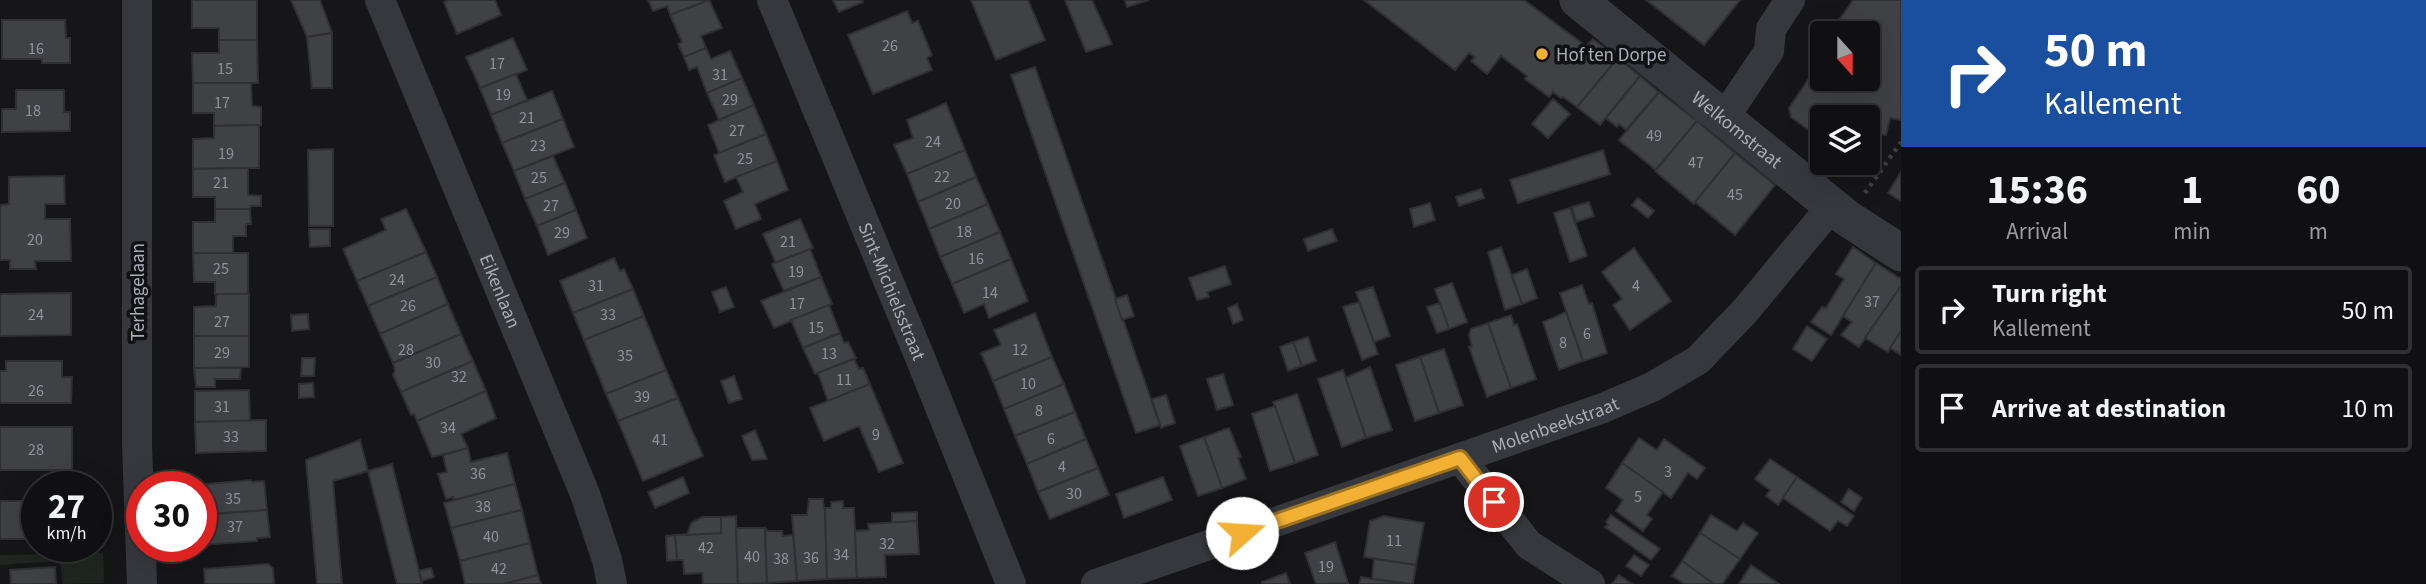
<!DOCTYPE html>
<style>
body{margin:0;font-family:"Source Sans 3",sans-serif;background:#19191b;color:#f1f3f6;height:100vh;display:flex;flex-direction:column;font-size:26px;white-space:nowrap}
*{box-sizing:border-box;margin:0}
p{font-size:23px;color:#9c9d9f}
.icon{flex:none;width:38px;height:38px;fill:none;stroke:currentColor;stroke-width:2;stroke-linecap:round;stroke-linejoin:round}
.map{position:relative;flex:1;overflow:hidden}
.details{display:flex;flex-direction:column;background:#101012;width:525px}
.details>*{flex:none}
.banner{background:#1a4fa0;color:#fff;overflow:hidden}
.needle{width:46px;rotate:159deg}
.controls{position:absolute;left:1810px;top:21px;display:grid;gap:14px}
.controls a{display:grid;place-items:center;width:70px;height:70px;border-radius:7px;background:#101012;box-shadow:0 7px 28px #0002,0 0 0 2px #303032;font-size:35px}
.speed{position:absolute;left:21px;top:471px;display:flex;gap:14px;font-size:35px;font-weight:700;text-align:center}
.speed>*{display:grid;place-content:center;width:91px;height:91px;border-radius:50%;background:#101012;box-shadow:0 7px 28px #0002,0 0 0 2px #303032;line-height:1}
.speed small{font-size:18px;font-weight:400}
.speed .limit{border:10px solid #d22;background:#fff;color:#111}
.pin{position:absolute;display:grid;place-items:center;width:60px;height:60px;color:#fff;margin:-30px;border:4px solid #fff;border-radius:50%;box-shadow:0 2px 7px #0007}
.me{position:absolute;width:77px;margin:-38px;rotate:71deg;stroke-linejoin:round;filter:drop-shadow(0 0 5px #0008)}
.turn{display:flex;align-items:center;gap:24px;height:147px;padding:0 28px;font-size:32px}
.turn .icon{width:91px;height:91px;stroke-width:2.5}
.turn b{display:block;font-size:49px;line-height:60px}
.eta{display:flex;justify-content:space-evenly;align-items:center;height:119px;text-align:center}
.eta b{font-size:42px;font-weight:700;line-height:49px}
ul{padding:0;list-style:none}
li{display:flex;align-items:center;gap:21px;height:88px;margin:0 14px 10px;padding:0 14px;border:4px solid #303032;border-radius:7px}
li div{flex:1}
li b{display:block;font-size:26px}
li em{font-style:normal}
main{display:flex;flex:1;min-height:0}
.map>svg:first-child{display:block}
</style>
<main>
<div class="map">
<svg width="1901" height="584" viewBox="0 0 1901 584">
<rect width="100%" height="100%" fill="#161618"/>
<path fill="#1e261f" d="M103,553L104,583L63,584L60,561L0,565V555Z"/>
<g fill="#404145" stroke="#303034" stroke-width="2">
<path d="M192,0H257V40H219V28H192Z"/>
<path d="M291,0H320L332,33L307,37Z"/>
<path d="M449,0H495L501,15L457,34L444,2Z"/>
<path d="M648,0H709L670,15L667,6L653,11Z"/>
<path d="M709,0L722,28L701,36L706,48L684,57L678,44L682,42L670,15Z"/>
<path d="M833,0H862L863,2L839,12Z"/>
<path d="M971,0H1028L1045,40L996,60Z"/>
<path d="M1065,0H1092L1112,44L1086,52Z"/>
<path d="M1125,0H1149L1127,7Z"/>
<path d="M1364,0H1524L1586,46L1593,39L1618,58L1577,107L1563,97L1561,98L1553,92L1549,97L1525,79L1527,76L1501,56L1487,74L1471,61L1475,57L1469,53L1455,70Z"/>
<path d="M1646,0H1740L1704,45Z"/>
<path d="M1853,0H1901V120L1890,118L1886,135L1867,132V117H1822V140L1791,117L1789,108L1822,59V79H1867V33H1830Z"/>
<path d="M907,11L912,23L918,21L932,55L927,58L932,70L873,94L848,35Z"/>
<path d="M2,20H65L66,38H70V63H42V59H2Z"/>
<path d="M332,33V88H312L307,37Z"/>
<path d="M513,38L527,70L480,88L466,57Z"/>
<path d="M219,40H257L258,83H193L192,53H219Z"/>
<path d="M706,48L711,59L730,51L742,78L707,93L697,67L689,70L684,57Z"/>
<path d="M1618,58L1640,76L1600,125L1577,107Z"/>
<path d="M1035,67L1160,425L1136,433L1011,75Z"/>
<path d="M516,74L527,100L491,115L480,88Z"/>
<path d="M1640,76L1659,92L1626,130L1619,124L1617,127L1606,118Z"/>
<path d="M742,78L754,105L719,120L707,93Z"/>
<path d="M193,83H251L252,106L261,107V125L214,126V113H193Z"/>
<path d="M16,90H64V112H70V131L2,132V109H16Z"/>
<path d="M552,91L563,119L502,143L491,115Z"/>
<path d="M1659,92L1697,121L1656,170L1619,140Z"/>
<path d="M1553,99L1570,114L1548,138L1532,124Z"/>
<path d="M946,103L965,150L907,174L894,145L913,138L907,120Z"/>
<path d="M754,105L766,134L719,153L708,125Z"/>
<path d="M563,119L574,147L514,171L502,143Z"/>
<path d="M1697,121L1735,153L1694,204L1655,171Z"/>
<path d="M259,125V168L193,169V139L214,138V126Z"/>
<path d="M766,134L777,161L725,182L714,155Z"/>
<path d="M333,149V226H309L308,150Z"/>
<path d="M965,150L976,177L918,202L907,174Z"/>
<path d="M1603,150L1610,174L1518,203L1510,180Z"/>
<path d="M1735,153L1775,185L1735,235L1695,202Z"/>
<path d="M553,156L565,183L525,199L514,171Z"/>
<path d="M777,161L788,190L755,204L761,219L736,229L724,201L743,192L736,177Z"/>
<path d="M248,168V195L261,196V206H251L250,209H215V197H193V169Z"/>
<path d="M1901,172V201L1888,193Z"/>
<path d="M64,176L65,204H45V219H70L71,261H35L36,269H10V260H0V205L9,204V177Z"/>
<path d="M976,177L988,204L929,229L918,202Z"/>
<path d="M565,183L576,210L537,226L525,199Z"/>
<path d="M1481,189L1484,198L1459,206L1456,197Z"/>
<path d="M1638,198L1654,211L1648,218L1632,205Z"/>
<path d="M1589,202L1594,216L1576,222L1572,207Z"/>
<path d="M1430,203L1435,220L1414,227L1410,209Z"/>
<path d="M988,204L1000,232L940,257L929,229Z"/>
<path d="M1570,208L1587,256L1570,262L1554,213Z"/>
<path d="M215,209H250L251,224H246V236H233V253H193V222H215Z"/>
<path d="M406,209L426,252L357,281L343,249L386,230L381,219Z"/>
<path d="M576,210L587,238L548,255L537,226Z"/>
<path d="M800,219L813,248L776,263L763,234Z"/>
<path d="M309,229H330V246L310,247Z"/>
<path d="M1332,229L1337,241L1308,251L1304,239Z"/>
<path d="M1000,232L1011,259L952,284L940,257Z"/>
<path d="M1501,247L1522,304L1505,310L1488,252Z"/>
<path d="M1853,247L1876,263L1831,335L1811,322L1822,307L1826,308L1844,279L1836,274Z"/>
<path d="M1634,248L1671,301L1630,330L1613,305L1622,299L1602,272Z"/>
<path d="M810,249L821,277L784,291L772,264Z"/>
<path d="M426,252L437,277L368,306L357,281Z"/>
<path d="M193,253H248V294H215V282H194Z"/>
<path d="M614,258L620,271L624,269L633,289L573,313L560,281Z"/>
<path d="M1011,259L1028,301L989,318L984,304L964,313L952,284Z"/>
<path d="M1876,263L1901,279V286L1859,347L1841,335L1852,322L1843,316Z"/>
<path d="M1225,266L1231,284L1207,292L1209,297L1197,300L1189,278Z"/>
<path d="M1527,269L1537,298L1522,304L1512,275Z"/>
<path d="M437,277L448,304L380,334L368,306Z"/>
<path d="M821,277L832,304L774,328L761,301Z"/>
<path d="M1452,283L1467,322L1449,329L1435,289Z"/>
<path d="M1582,285L1589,304L1592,303L1607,353L1583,361L1560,293Z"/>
<path d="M1901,286V331L1888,352L1865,338Z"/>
<path d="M726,287L734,307L720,312L712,292Z"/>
<path d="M1373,287L1390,336L1374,342L1356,292Z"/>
<path d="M633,289L644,316L584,340L573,313Z"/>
<path d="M71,293V335L0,336V294Z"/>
<path d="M216,294H249V336H194V307L216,306Z"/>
<path d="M1127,295L1134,316L1122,320L1115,299Z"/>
<path d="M1359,302L1378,354L1362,360L1343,307Z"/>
<path d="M1440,303L1449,329L1437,333L1427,307Z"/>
<path d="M448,304L461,334L393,363L380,334Z"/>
<path d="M1237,304L1243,320L1233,324L1228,308Z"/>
<path d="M829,305L840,333L803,348L791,320Z"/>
<path d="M1566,312L1583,361L1559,370L1543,322Z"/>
<path d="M1035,313L1052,357L993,381L981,353L1001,345L994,330Z"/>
<path d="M308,314L309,329L292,331L291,315Z"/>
<path d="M1511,315L1514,325L1517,324L1536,379L1511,388L1488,323Z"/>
<path d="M644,316L666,370L606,394L584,340Z"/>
<path d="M1488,323L1511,388L1487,397L1469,347L1472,346L1469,335L1471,329Z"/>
<path d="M1807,326L1827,339L1812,361L1793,349Z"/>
<path d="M1901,331V355L1890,348Z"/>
<path d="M840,333L844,343L848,342L856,358L815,374L803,348Z"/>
<path d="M461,334L473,361L401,392L393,375L395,370L393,363Z"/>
<path d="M194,336H249V367L194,368Z"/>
<path d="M1308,337L1316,361L1302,366L1293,342Z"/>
<path d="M1293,342L1302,366L1288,371L1280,347Z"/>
<path d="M1444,349L1463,405L1439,413L1420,357Z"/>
<path d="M1052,357L1064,384L1004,409L993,381Z"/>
<path d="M1420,357L1439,413L1415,421L1396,365Z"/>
<path d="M302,358H315L314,376H301Z"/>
<path d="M854,359L859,369L863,368L870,384L828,401L818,373Z"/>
<path d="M6,361H62V377H72L71,403H0V371H6Z"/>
<path d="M473,361L486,391L417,421L414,414L411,415L401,392Z"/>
<path d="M1370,367L1392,430L1366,438L1345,378Z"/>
<path d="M194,368H241L240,379H215V387H196Z"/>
<path d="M666,370L678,398L618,421L606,394Z"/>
<path d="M1343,370L1366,438L1342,447L1318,379Z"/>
<path d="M1223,374L1233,405L1217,410L1207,379Z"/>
<path d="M734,376L742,399L729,403L721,381Z"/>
<path d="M313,383L314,397L299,398V384Z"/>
<path d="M870,384L903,463L879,472L859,426L824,441L810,408Z"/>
<path d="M1064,384L1075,412L1015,436L1004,409Z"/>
<path d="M249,390L250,421L195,422V391Z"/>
<path d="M486,391L496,418L461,434L468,448L432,457L417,421Z"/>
<path d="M1297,394L1318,455L1295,463L1273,402Z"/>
<path d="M1166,395L1175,423L1161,428L1152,399Z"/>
<path d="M678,398L703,456L643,481L618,421Z"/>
<path d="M1275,406L1295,463L1270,471L1252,414Z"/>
<path d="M1075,412L1086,439L1027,464L1015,436Z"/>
<path d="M266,420V451L196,453L195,422Z"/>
<rect x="0" y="427" width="72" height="43"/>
<path d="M1229,428L1241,457L1238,458L1246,479L1222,488L1204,437Z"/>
<path d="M755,430L767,459L752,460L742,436Z"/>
<path d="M1204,437L1222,488L1198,496L1180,446Z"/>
<path d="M1639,438L1657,450L1664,439L1705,468L1697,479L1688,473L1671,498L1622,463Z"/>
<path d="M1086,439L1098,468L1038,492L1027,464Z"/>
<path d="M360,440L368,471L333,481L342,584H317L306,460Z"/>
<path d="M468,448L471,462L507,453L515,484L454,500L453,497L446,499L438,474L447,472L443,455Z"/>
<path d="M1770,459L1797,477L1778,505L1766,496L1770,490L1755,479Z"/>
<path d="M1622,463L1663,492L1647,515L1652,519L1643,531L1616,511L1623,500L1606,488Z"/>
<path d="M392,464L419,571L422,584H397L368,471Z"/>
<path d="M1098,468L1109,495L1050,519L1038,492Z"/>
<path d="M683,477L689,493L655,508L648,492Z"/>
<path d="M1163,477L1172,500L1124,518L1116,494Z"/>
<path d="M1797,477L1854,516L1847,526L1838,521L1830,531L1783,498Z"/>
<path d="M251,480L252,482L264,481L267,510L201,515V486L196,485Z"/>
<path d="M515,484L522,510L451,528L444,503Z"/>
<path d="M1849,489L1862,498L1854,511L1841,502Z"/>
<path d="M809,499H823L824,508H825L827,579L797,581L792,515H807Z"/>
<rect x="0" y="501" width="37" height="38"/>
<path d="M843,501V508H854L857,578L827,579L825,508H831V502Z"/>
<path d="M267,510L270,537L257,538V541L202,545L201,515Z"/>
<path d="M522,510L530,543L460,561L451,528Z"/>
<path d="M917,512V521L892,523V513Z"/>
<path d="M1611,515L1660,549L1651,560L1605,527L1608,525L1606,522Z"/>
<path d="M1711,515L1737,531L1743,523L1758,533L1740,559L1700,533Z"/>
<path d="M736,516L738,584H703L702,573L684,574L683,560H677L675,535L721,533V517Z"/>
<path d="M1384,516L1424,523L1416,565L1364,557L1370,521Z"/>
<path d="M702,517H721V533L687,535L691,523Z"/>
<path d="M917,521L919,554L885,555L886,577L857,578L855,531L869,530L868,524Z"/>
<path d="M736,528H765L767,583L738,584Z"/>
<path d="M765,528L768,531H782L783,536L793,535L797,581L767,583Z"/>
<path d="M1700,533L1740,559L1722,584H1714L1682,561Z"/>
<path d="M675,535L677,560L667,561L666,536Z"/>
<path d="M1335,542L1348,583L1316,584L1305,553Z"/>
<path d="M530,543L538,575L504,584H465L460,561Z"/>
<path d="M1634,555L1649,565L1641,576L1626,566Z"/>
<path d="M1374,559L1416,565L1413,584L1372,579Z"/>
<path d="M1682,561L1714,584H1685L1672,576Z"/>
<path d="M268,564L273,568L274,584H205L204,569Z"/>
<path d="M1751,565L1779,584H1739Z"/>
<path d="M55,567L56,584H11L10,570Z"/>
<path d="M431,568L434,577L422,581L419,571Z"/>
<path d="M1286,573L1290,584H1262V582Z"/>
<path d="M538,575L541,584H504Z"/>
<path d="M1619,575L1632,584H1612Z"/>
<path d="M1361,577L1372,579L1403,584H1359Z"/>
</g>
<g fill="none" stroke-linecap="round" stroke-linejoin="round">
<path stroke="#3d3f44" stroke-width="4.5" stroke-dasharray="3.5 5" stroke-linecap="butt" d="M1865,193L1901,142"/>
<g stroke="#37383d" stroke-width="30">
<path d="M137,0V444L142,584"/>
<path id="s1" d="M380,0L585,494L607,560L612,584"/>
<path id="s2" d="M772,0L919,355L1011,584"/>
<path d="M1724,118L1769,51L1771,29L1790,0"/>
<path d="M1460,458L1529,545L1590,584"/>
<path id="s3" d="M1096,584L1460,458L1603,408L1652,387L1698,360L1745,311L1832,206"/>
</g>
<path stroke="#37383d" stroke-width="37" id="s4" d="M1578,0L1847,218L1901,253"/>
</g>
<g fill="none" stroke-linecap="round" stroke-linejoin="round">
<defs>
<path id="route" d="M1242,533L1460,458L1494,502"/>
</defs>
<use href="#route" stroke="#9d7322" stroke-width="18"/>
<use href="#route" stroke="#f2b134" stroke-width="12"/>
</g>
<circle fill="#f2b134" stroke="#111113" stroke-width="2.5" cx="1542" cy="54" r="7"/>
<g text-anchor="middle" stroke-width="7" stroke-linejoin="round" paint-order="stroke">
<g font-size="16" fill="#8e929b">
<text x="890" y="51">26</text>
<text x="36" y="54">16</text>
<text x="497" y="69">17</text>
<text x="225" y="74">15</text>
<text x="720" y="80">31</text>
<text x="503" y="100">19</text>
<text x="730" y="105">29</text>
<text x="222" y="108">17</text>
<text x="33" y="116">18</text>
<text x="527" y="123">21</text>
<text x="737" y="136">27</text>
<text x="1654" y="141">49</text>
<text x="933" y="147">24</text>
<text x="538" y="151">23</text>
<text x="226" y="159">19</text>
<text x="745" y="164">25</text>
<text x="1696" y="168">47</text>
<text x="942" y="182">22</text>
<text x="539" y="183">25</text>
<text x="221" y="188">21</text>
<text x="1735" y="200">45</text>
<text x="953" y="209">20</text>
<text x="551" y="211">27</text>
<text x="964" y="237">18</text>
<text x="562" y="238">29</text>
<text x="35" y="245">20</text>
<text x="788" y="247">21</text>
<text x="976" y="264">16</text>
<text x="221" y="274">25</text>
<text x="796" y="277">19</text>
<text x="397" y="285">24</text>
<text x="596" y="291">31</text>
<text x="1636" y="291">4</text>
<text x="990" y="298">14</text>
<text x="1872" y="307">37</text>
<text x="797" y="309">17</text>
<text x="408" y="311">26</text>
<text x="36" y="320">24</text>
<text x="608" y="320">33</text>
<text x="222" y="327">27</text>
<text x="816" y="333">15</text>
<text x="1587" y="339">6</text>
<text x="1563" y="348">8</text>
<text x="406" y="355">28</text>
<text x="1020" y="355">12</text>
<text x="222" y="358">29</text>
<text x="829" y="359">13</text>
<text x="625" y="361">35</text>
<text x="433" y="368">30</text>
<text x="459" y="382">32</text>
<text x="844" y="385">11</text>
<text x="1028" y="389">10</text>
<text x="36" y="396">26</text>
<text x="642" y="402">39</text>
<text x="222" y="412">31</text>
<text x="1039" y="416">8</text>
<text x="448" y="433">34</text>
<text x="876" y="440">9</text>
<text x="231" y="442">33</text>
<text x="1051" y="444">6</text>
<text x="660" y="445">41</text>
<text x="36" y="455">28</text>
<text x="1062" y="472">4</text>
<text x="1668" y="477">3</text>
<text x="478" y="479">36</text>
<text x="1074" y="499">30</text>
<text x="1638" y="502">5</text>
<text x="233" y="504">35</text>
<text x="483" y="512">38</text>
<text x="235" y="532">37</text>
<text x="491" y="542">40</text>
<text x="1394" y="546">11</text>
<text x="887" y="549">32</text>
<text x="706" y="553">42</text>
<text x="841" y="560">34</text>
<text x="752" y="562">40</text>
<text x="811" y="563">36</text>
<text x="781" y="564">38</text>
<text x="1326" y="572">19</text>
<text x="499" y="574">42</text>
</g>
<g font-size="19" fill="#a8adb8" stroke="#111113" text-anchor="start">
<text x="1556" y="61">Hof ten Dorpe</text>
</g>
<g font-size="19" fill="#a8adb8" stroke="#111113">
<text dy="7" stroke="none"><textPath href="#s4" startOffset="205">Welkomstraat</textPath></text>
<text dy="7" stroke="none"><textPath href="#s1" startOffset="315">Eikenlaan</textPath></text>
<text dy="7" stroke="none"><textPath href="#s2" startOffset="315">Sint-Michielsstraat</textPath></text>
<text transform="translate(137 292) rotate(-90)" y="7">Terhagelaan</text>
<text dy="7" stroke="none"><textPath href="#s3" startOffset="486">Molenbeekstraat</textPath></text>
</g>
</g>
</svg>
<div class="controls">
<a><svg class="needle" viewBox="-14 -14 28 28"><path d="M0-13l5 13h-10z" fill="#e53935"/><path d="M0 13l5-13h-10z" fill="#9c9d9f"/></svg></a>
<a><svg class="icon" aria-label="layers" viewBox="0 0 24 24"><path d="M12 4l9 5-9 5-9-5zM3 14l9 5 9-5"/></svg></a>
</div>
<div class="speed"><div>27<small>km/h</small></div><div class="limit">30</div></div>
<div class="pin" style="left:1494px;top:502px;background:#d93025"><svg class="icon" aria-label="arrive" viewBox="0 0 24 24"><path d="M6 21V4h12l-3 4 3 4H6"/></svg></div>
<svg class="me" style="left:1242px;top:533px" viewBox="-20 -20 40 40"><circle r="19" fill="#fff"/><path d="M0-13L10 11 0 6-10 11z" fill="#f2b134"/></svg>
</div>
<section class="details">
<div class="banner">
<div class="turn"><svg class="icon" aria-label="right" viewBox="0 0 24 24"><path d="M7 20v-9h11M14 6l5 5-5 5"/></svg><div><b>50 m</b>Kallement</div></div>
</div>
<div class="eta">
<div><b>15:36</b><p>Arrival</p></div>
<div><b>1</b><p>min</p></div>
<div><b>60</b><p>m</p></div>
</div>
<ul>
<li><svg class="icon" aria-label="right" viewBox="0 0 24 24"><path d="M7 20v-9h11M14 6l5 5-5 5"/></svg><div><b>Turn right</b><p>Kallement</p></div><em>50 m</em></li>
<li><svg class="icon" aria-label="arrive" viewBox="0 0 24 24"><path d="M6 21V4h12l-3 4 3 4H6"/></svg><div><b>Arrive at destination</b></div><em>10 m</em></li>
</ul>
</section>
</main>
